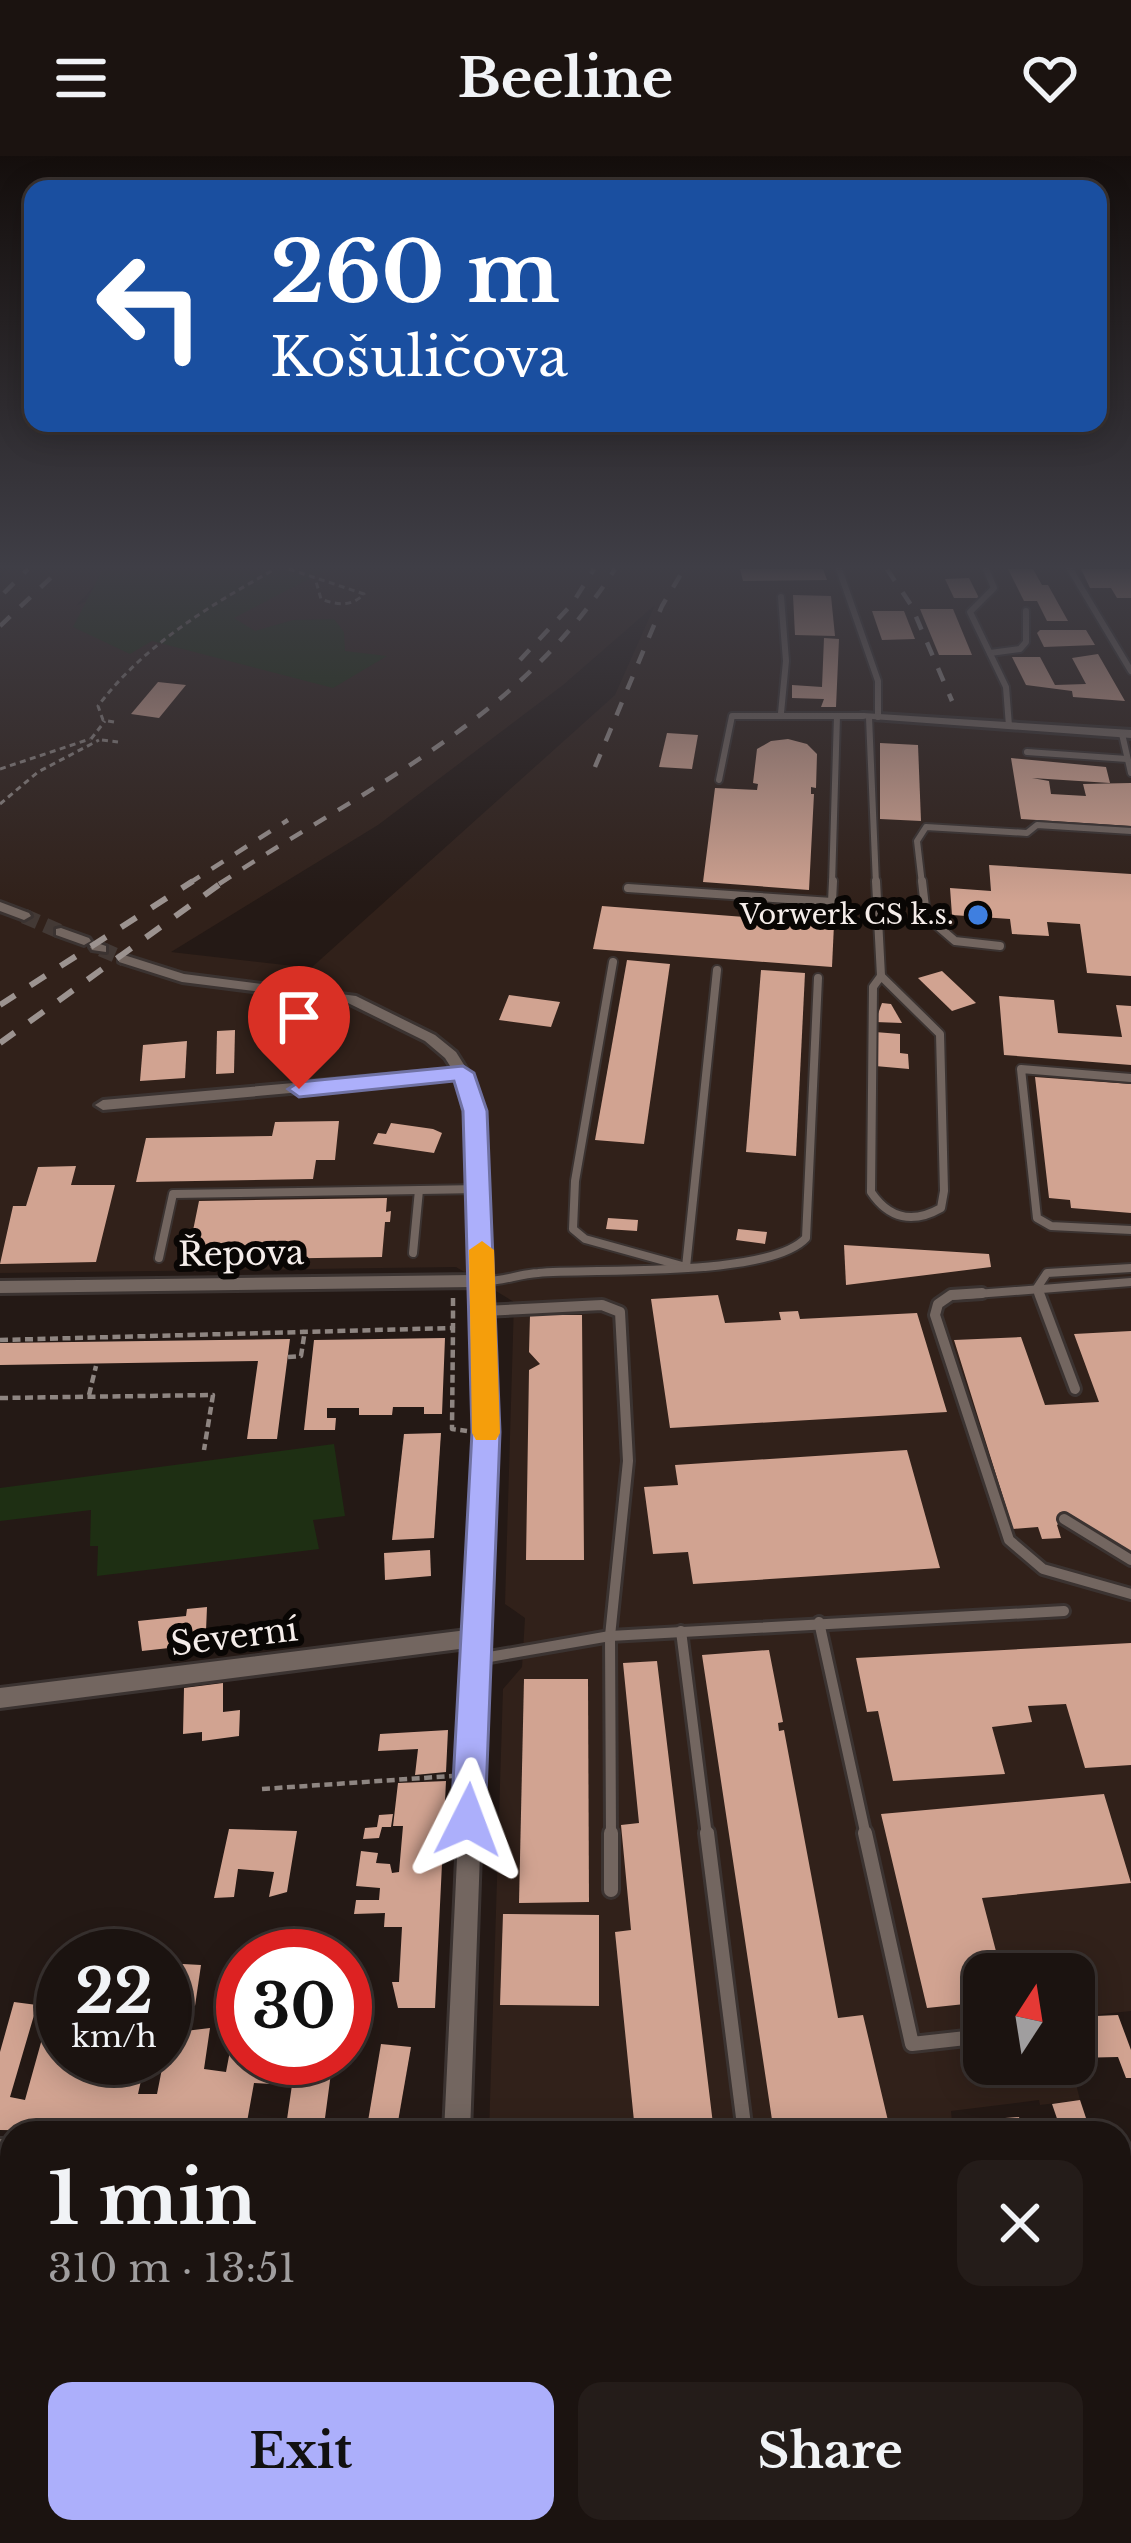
<!DOCTYPE html>
<meta charset="utf-8">
<style>
body{margin:0;font-family:"Libre Baskerville",serif;background:#241c19;color:#f1f3f6;height:100vh;display:flex;flex-direction:column;font-size:45px;white-space:nowrap}
*{box-sizing:border-box;margin:0}
p{font-size:39px;color:#a09e9f}
.icon{flex:none;width:66px;height:66px;fill:none;stroke:currentColor;stroke-width:2;stroke-linecap:round;stroke-linejoin:round}
.map{position:relative;flex:1;overflow:hidden}
.sheet{position:absolute;left:0px;top:1965px;width:1131px;height:423px;display:flex;flex-direction:column;background:#1b1310;border-radius:36px 36px 0 0;box-shadow:0 6px 30px #0003,0 0 0 3px #393230}
.sheet>*{flex:none}
.banner{position:absolute;left:24px;top:24px;width:1083px;height:252px;border-radius:24px;box-shadow:0 6px 30px #0003,0 0 0 3px #393230;background:#1a4fa0;color:#fff;overflow:hidden}
.needle{width:78px;rotate:12deg}
.controls{position:absolute;left:963px;top:1797px;display:grid;gap:24px}
.controls a{display:grid;place-items:center;width:132px;height:132px;border-radius:24px;background:#1b1310;box-shadow:0 6px 30px #0003,0 0 0 3px #393230;font-size:60px}
.speed{position:absolute;left:36px;top:1773px;display:flex;gap:24px;font-size:60px;font-weight:700;text-align:center}
.speed>*{display:grid;place-content:center;width:156px;height:156px;border-radius:50%;background:#1b1310;box-shadow:0 6px 30px #0003,0 0 0 3px #393230;line-height:1}
.speed small{font-size:30px;font-weight:400}
.speed .limit{border:18px solid #d22;background:#fff;color:#111}
.pin{position:absolute;display:grid;place-items:center;width:102px;height:102px;color:#fff;margin:-123px -51px;border-radius:50% 50% 50% 0;rotate:-45deg;box-shadow:0 0 12px #0007}
.pin .icon{rotate:45deg}
.me{position:absolute;width:132px;margin:-66px;rotate:3deg;stroke-linejoin:round;filter:drop-shadow(0 0 9px #0008)}
.turn{display:flex;align-items:center;gap:42px;height:252px;padding:0 48px;font-size:54px}
.turn .icon{width:156px;height:156px;stroke-width:2.5}
.turn b{display:block;font-size:84px;line-height:102px}
.round{display:grid;place-items:center;flex:none;width:126px;height:126px;border-radius:24px;background:#241c19}
.summary{display:flex;align-items:center;justify-content:space-between;height:204px;padding:0 48px}
h1{font-size:72px;font-weight:700;line-height:90px}
.cta{display:flex;gap:24px;margin-top:auto;padding:24px 48px}
.cta a{flex:1;height:138px;border-radius:24px;background:#acaffb;color:#111;font-size:48px;font-weight:700;line-height:138px;text-align:center}
.cta a+a{background:#241c19;color:#f1f3f6}
header{display:flex;justify-content:space-between;align-items:center;height:156px;padding:0 48px;background:#1b1310;font-size:54px;font-weight:700}
.map>svg:first-child{display:block}
</style>
<header><svg class="icon" aria-label="menu" viewBox="0 0 24 24"><path d="M4 6h16M4 12h16M4 18h16"/></svg>Beeline<svg class="icon" aria-label="heart" viewBox="0 0 24 24"><path d="M12 20l-8-8c-3-5 5-10 8-4 3-6 11-1 8 4z"/></svg></header>
<div class="map">
<svg width="1131" height="2387" viewBox="0 0 1131 2387">
<rect width="100%" height="100%" fill="#241915"/>
<path fill="#31211a" fill-rule="evenodd" d="M7,413H109L76,450L156,413H1131V1855L1074,1861V1818H984V1908H1071L1080,1944L1040,1949L1039,1944L951,1955L953,1977H489L503,1533L522,1511L525,1462L505,1448L514,1146L456,1111L0,1117V422ZM655,449L615,539L311,812L171,796L378,669L563,529Z"/>
<g fill="#1e2f13">
<path d="M103,413H328L234,462L255,475L293,464L334,463L344,476L345,495L387,500L333,532L152,485L130,498L73,471Z"/>
<path d="M334,1288L345,1360L313,1364L319,1393L97,1420L98,1390H90L91,1354L0,1365V1332Z"/>
</g>
<g fill="#d1a391">
<path d="M740,413H823L827,424L743,425Z"/>
<path d="M1008,413H1033L1042,429H1048L1068,465H1047L1037,445H1024Z"/>
<path d="M1081,413H1131V442H1117L1111,432H1090Z"/>
<path d="M969,422L979,442H954L945,423Z"/>
<path d="M793,439L831,440L835,480L795,479Z"/>
<path d="M920,453H953L972,499H939Z"/>
<path d="M872,455H904L915,483L882,484Z"/>
<path d="M1040,474H1086L1095,489L1044,491L1037,477Z"/>
<path d="M824,482L839,483L836,551H821L824,543L792,542V529L822,531Z"/>
<path d="M1098,498L1125,545L1073,541L1072,535L1026,529L1012,501H1040L1055,529L1086,528L1072,502Z"/>
<path d="M158,526L186,529L159,562L131,558Z"/>
<path d="M667,577L698,579L692,613L659,611Z"/>
<path d="M788,583L807,588L817,598L816,632L811,631V638H814L809,734L703,726L715,632L757,634L758,628L753,627L757,593L771,585Z"/>
<path d="M880,587L918,589L921,665L880,663Z"/>
<path d="M1011,602L1106,611L1110,627L1032,622L1049,625L1051,638L1086,640L1083,628L1131,627V670L1021,663Z"/>
<path d="M989,709L1131,718V820L1087,817L1080,768L1047,766L1049,780L1012,778L1010,763L952,759L950,732L991,735Z"/>
<path d="M602,750L834,768L832,811L593,793Z"/>
<path d="M627,804L670,808L644,988L595,984Z"/>
<path d="M761,814L805,817L796,1000L746,996Z"/>
<path d="M942,815L976,847L952,855L918,822Z"/>
<path d="M509,839L560,846L551,871L499,864Z"/>
<path d="M999,840L1054,844L1058,877L1122,881L1116,849L1131,850V909L1004,899Z"/>
<path d="M882,847L891,848L902,867L875,866Z"/>
<path d="M331,867L329,890L311,891V880L266,883V872Z"/>
<path d="M235,874L234,917L216,918L217,875Z"/>
<path d="M875,876L900,878V897L908,898L909,913L875,910Z"/>
<path d="M187,885L185,922L140,925L143,889Z"/>
<path d="M1035,921L1131,928V1057L1071,1052L1070,1044L1049,1042Z"/>
<path d="M339,965L335,1004H316L313,1023L136,1026L146,982L272,980L275,966Z"/>
<path d="M391,967L433,973L442,977L434,997L373,988L378,977L386,978Z"/>
<path d="M76,1010L71,1029H115L96,1106L0,1108L13,1050H26L38,1011Z"/>
<path d="M387,1042L386,1056L391,1055L390,1066H385L382,1101L187,1104L199,1045Z"/>
<path d="M608,1062L638,1064L637,1075L606,1073Z"/>
<path d="M738,1073L767,1076L765,1088L736,1084Z"/>
<path d="M844,1089L989,1098L991,1111L846,1129Z"/>
<path d="M718,1139L725,1167L781,1164L779,1156L798,1155L800,1163L917,1157L947,1256L670,1272L651,1143Z"/>
<path d="M530,1159H582L584,1404H526L529,1214L540,1208L529,1196Z"/>
<path d="M1131,1175V1397L1070,1358L1057,1369L1061,1382L1042,1383L1038,1371L1013,1373L954,1184L1021,1181L1045,1249L1099,1246L1074,1178Z"/>
<path d="M445,1182L442,1258H424V1251H393L392,1259H359V1252H327V1262H336L335,1274H304L314,1184Z"/>
<path d="M290,1183L277,1283H247L258,1205L0,1209V1187Z"/>
<path d="M441,1277L434,1382L392,1384L404,1278Z"/>
<path d="M907,1294L940,1412L693,1428L688,1396L653,1398L644,1331L678,1329L675,1309Z"/>
<path d="M430,1394L431,1420L385,1424L384,1397Z"/>
<path d="M207,1451L206,1475L187,1476V1490L142,1495L138,1465L186,1460L187,1453Z"/>
<path d="M1131,1487V1609L1085,1612L1066,1548L1028,1550L1032,1566L992,1571L1005,1618L893,1625L878,1555L867,1556L856,1502Z"/>
<path d="M769,1494L783,1566L778,1567L779,1575L784,1574L838,1862L863,1859L889,1969L860,1971L861,1977H774L702,1499Z"/>
<path d="M657,1505L713,1968L686,1970V1977L635,1975L615,1776L631,1774L621,1669L639,1667L623,1507Z"/>
<path d="M524,1523H588L589,1746L519,1747Z"/>
<path d="M223,1527V1556L240,1554L239,1580L202,1585V1576L183,1578L184,1532Z"/>
<path d="M448,1574L446,1616L415,1619L418,1593L378,1595L380,1578Z"/>
<path d="M446,1625L435,1852H398L392,1826H399L402,1771H384L385,1757L354,1758L356,1744H379L380,1732L356,1730L361,1695L378,1697L376,1707L390,1708L392,1717L399,1716L403,1670H393L398,1627Z"/>
<path d="M1104,1638L1131,1727L982,1742L1002,1818H984V1846L927,1852L881,1658Z"/>
<path d="M393,1658L391,1671H382L379,1682L363,1683L365,1672L377,1671L379,1659Z"/>
<path d="M229,1673L297,1675L287,1736L269,1741L274,1716L238,1713L234,1741L214,1742Z"/>
<path d="M503,1758L599,1759V1850L500,1849Z"/>
<path d="M165,1807L201,1809L195,1850L165,1849Z"/>
<path d="M241,1837L243,1902H333L323,1977H285L292,1929L254,1927L245,1977L0,1974V1896L14,1846L37,1849L10,1941L25,1944L52,1847H63V1902H146L138,1938H157L169,1877L210,1872L204,1913L226,1916Z"/>
<path d="M1118,1859L1131,1894V1922H1126L1118,1901L1074,1902V1861Z"/>
<path d="M381,1888L411,1891L396,1977H366Z"/>
<path d="M1080,1944L1091,1977H1062L1052,1948Z"/>
<path d="M1019,1961L1024,1977H996L992,1963Z"/>
<path d="M1119,2063L1126,2081H1131V2138H1119Z"/>
<path d="M12,2146V2223L0,2224V2147Z"/>
<path d="M1119,2247H1131V2387H1113L1110,2376H1119Z"/>
<path d="M65,2376H238V2387H64Z"/>
<rect x="321" y="2376" width="48" height="11"/>
<rect x="406" y="2376" width="61" height="11"/>
<path d="M513,2376H546L547,2387H514Z"/>
<path d="M628,2376H661L663,2387H629Z"/>
<path d="M664,2376H711L712,2387H665Z"/>
<path d="M740,2376H877L879,2387H822L821,2380L741,2385Z"/>
<path d="M973,2376H1017L1020,2387H976Z"/>
</g>
<g fill="none" stroke-linecap="round" stroke-linejoin="round">
<g stroke="#433935" stroke-width="15" stroke-dasharray="15 8" stroke-linecap="butt">
<path d="M24,760L61,776"/>
<path d="M101,793L124,803"/>
</g>
<defs>
<g id="service-far3">
<path d="M839,413L878,525V561"/>
<path d="M986,413L994,432L970,456L1006,531L1009,570"/>
<path d="M1070,413L1131,515"/>
<path d="M781,441L786,505L781,557"/>
<path d="M990,497L1020,493L1026,486V455"/>
<path d="M869,561L876,728"/>
<path d="M1122,578L1131,617"/>
<path d="M1027,596L1127,603"/>
<path d="M719,624L732,560H837"/>
<path d="M832,728L837,560H863"/>
<path d="M922,728L917,685L926,671L1027,677L1037,669L1131,675"/>
</g>
<g id="service-far2">
<path d="M876,725L881,820"/>
<path d="M922,725L926,760L955,785L1000,790"/>
<path d="M628,732L832,746L833,725"/>
<path d="M613,806L575,1025L573,1073L585,1083L686,1111L717,814"/>
<path d="M881,820L940,878L944,1035L941,1052C913,1068 889,1063 871,1036L873,831Z"/>
<path d="M1131,922L1021,913L1037,1062L1051,1070L1131,1074"/>
<path d="M413,1097L419,1034"/>
<path d="M159,1102L173,1038L480,1033"/>
<path d="M482,1125C502,1126 518,1118 538,1117C597,1112 769,1122 806,1082L818,822"/>
<path d="M950,1140L1131,1126"/>
<path d="M1040,1140L1037,1132L1047,1117L1131,1112"/>
</g>
<g id="service-far1">
<path d="M982,1137L951,1139L938,1148L935,1159L1009,1384L1043,1413L1131,1438"/>
<path d="M1039,1137L1075,1233"/>
<path d="M484,1155L602,1149L620,1156L628,1305L610,1480L611,1680"/>
<path d="M1064,1363L1131,1404"/>
<path d="M819,1466L866,1680"/>
<path d="M681,1475L707,1680"/>
<path d="M478,1503L610,1480L1064,1455"/>
</g>
<g id="service">
<path d="M611,1677V1734"/>
<path d="M707,1677L745,1977"/>
<path d="M865,1677L912,1888L984,1880"/>
</g>
<g id="minor">
<path d="M863,557L1131,574V582L859,562V558Z"/>
<path d="M0,746L29,757L31,760L24,764L0,755Z"/>
<path d="M61,772L89,782L91,785L84,789L56,779V773Z"/>
<path d="M97,787L106,790V796L92,794L90,791Z"/>
<path d="M124,799L184,818L356,840L435,879L456,896L476,928L486,984L495,1277L470,1977H444L467,1492L0,1552V1532L467,1474L477,1277L473,1131L0,1137V1125L473,1119L470,984L457,922L103,954L95,949L103,944L452,913L445,902L425,885L348,847L182,826L119,806V800Z"/>
<rect x="0" y="1983" width="12" height="26"/>
<rect x="260" y="2376" width="30" height="11"/>
<path d="M473,2376H503L504,2387H474Z"/>
</g>
<g id="tertiary">
<rect x="1119" y="2183" width="12" height="38"/>
<path d="M12,2249V2287L0,2289V2251Z"/>
</g>
</defs>
<use href="#service-far3" stroke="#3b3331" stroke-width="10"/>
<use href="#service-far2" stroke="#3b3331" stroke-width="12"/>
<use href="#service-far1" stroke="#3b3331" stroke-width="16"/>
<use href="#service" stroke="#3b3331" stroke-width="20"/>
<use href="#minor" stroke="#3b3331" stroke-width="6"/>
<use href="#tertiary" stroke="#3b3331" stroke-width="6"/>
<g stroke="#8e8581" stroke-width="3" stroke-dasharray="6 4.5" stroke-linecap="butt">
<path d="M289,413L364,438C352,451 336,449 321,443L315,422"/>
<path d="M114,566L103,564L98,550C144,489 209,450 275,413"/>
<path d="M91,583L105,565"/>
<path d="M102,584L118,586"/>
<path d="M0,613L90,583"/>
<path d="M0,648L38,616L99,584"/>
</g>
<g stroke="#8e8581" stroke-width="4.5" stroke-dasharray="8 4.5" stroke-linecap="butt">
<path d="M453,1142V1172"/>
<path d="M0,1184L453,1172L452,1273L467,1275"/>
<path d="M288,1201L301,1200L305,1174"/>
<path d="M89,1239L96,1210"/>
<path d="M0,1242L213,1239L204,1294"/>
<path d="M262,1633L452,1620"/>
</g>
<g stroke="#8e8581" stroke-width="6" stroke-dasharray="14 9" stroke-linecap="butt">
<path d="M1119,2149L1131,2148"/>
<path d="M0,2320L12,2318"/>
</g>
<use href="#service-far3" stroke="#736660" stroke-width="6"/>
<use href="#service-far2" stroke="#736660" stroke-width="8"/>
<use href="#service-far1" stroke="#736660" stroke-width="10"/>
<use href="#service" stroke="#736660" stroke-width="14"/>
<use href="#minor" fill="#736660" fill-rule="evenodd"/>
<use href="#tertiary" fill="#736660" fill-rule="evenodd"/>
<g stroke="#9c9390" stroke-width="4.5" stroke-dasharray="14 14" stroke-linecap="butt">
<path d="M887,413L911,449L952,545"/>
<path d="M4,437L28,413"/>
<path d="M0,470L60,413"/>
<path d="M520,504L572,448L594,413"/>
<path d="M595,611L662,450L684,413"/>
<path d="M188,728L288,664"/>
<path d="M219,728C368,630 515,568 615,413"/>
</g>
<g stroke="#9c9390" stroke-width="6" stroke-dasharray="18 18" stroke-linecap="butt">
<path d="M0,849L193,725"/>
<path d="M0,887L224,725"/>
</g>
</g>
<linearGradient id="sky" x2="0" y2="1"><stop stop-color="#140e0c"/><stop offset="0.55" stop-color="#3f3e46"/><stop offset="1" stop-color="#3f3e46" stop-opacity="0"/></linearGradient>
<rect width="1131" height="747" fill="url(#sky)"/>
<path fill="#acaffb" stroke="#7072a3" stroke-width="3" d="M463,910L474,917L487,955L500,1276L485,1664L480,1675L468,1680L456,1675L451,1664L472,1276L463,955L454,925L299,941L288,933L299,926Z"/>
<path fill="#f59e0b" d="M482,1085L494,1094L500,1277L496,1284H476L472,1277L469,1094Z"/>
<circle fill="#3f7fe0" stroke="#090604" stroke-width="4.5" cx="978" cy="759" r="12"/>
<g text-anchor="middle" stroke-width="12" stroke-linejoin="round" paint-order="stroke">
<g font-size="27" fill="#f5edea" stroke="#090604" text-anchor="end">
<text x="954" y="768">Vorwerk CS k.s.</text>
</g>
<g font-size="33" fill="#f5edea" stroke="#090604">
<text transform="translate(241 1097) rotate(-1)" y="12">Řepova</text>
<text transform="translate(234 1480) rotate(-7)" y="12">Severní</text>
</g>
</g>
</svg>
<div class="controls">
<a><svg class="needle" viewBox="-14 -14 28 28"><path d="M0-13l5 13h-10z" fill="#e53935"/><path d="M0 13l5-13h-10z" fill="#a09e9f"/></svg></a>
</div>
<div class="speed"><div>22<small>km/h</small></div><div class="limit">30</div></div>
<div class="pin" style="left:299px;top:933px;background:#d93025"><svg class="icon" aria-label="arrive" viewBox="0 0 24 24"><path d="M6 21V4h12l-3 4 3 4H6"/></svg></div>
<svg class="me" style="left:468px;top:1664px" viewBox="-20 -20 40 40"><path d="M0-17L14 15 0 8-14 15z" fill="#acaffb" stroke="#fff" stroke-width="4"/></svg>
<div class="banner">
<div class="turn"><svg class="icon" aria-label="left" viewBox="0 0 24 24"><path d="M17 20v-9H6M10 6l-5 5 5 5"/></svg><div><b>260 m</b>Košuličova</div></div>
</div>
<section class="sheet">
<div class="summary"><div><h1>1 min</h1><p>310 m · 13:51</p></div><a class="round"><svg class="icon" aria-label="close" viewBox="0 0 24 24"><path d="M6 6l12 12M18 6L6 18"/></svg></a></div>
<div class="cta"><a>Exit</a><a>Share</a></div>
</section>
</div>
